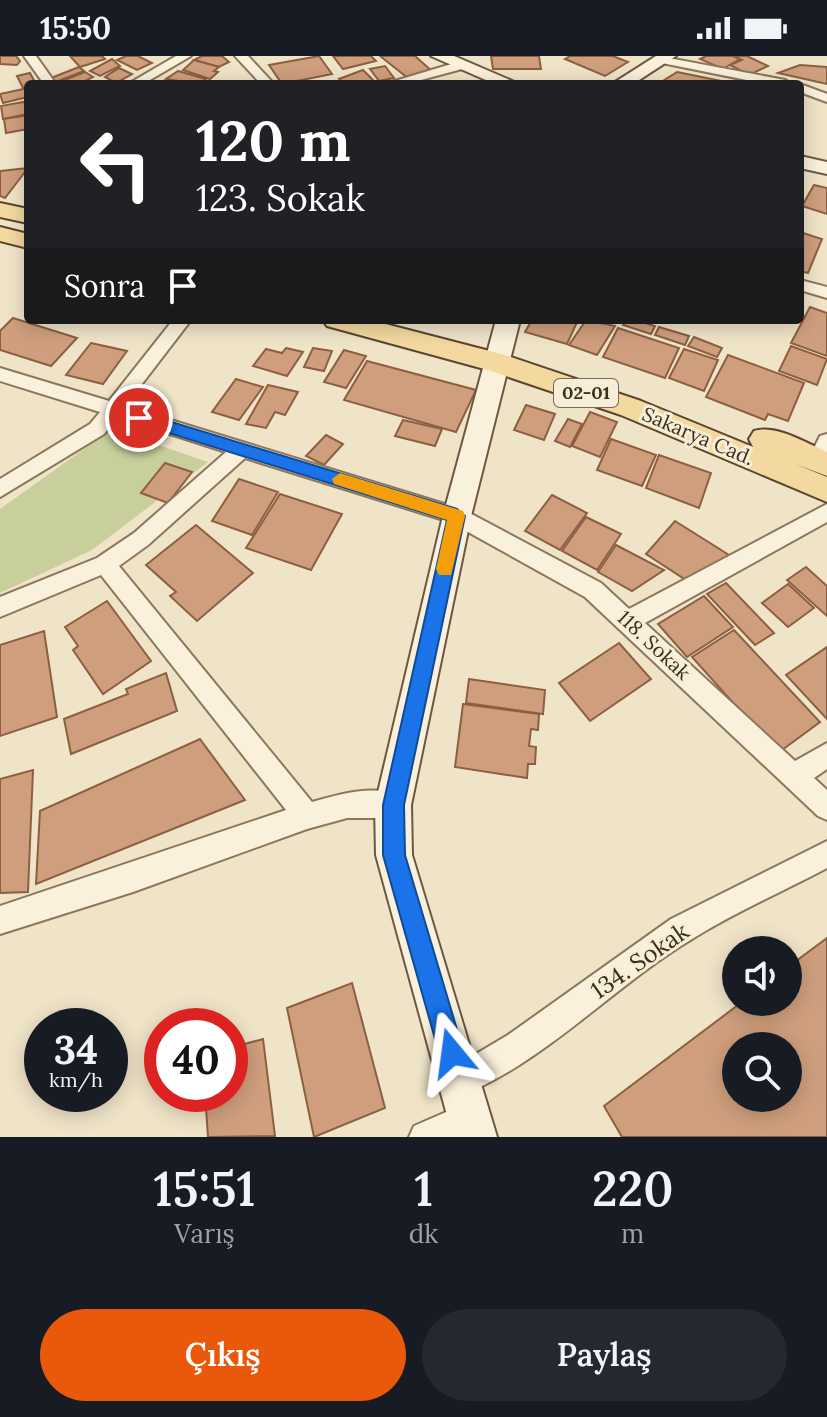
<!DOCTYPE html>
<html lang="tr">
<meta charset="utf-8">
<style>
body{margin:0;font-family:Lora,serif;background:#242831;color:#f1f3f6;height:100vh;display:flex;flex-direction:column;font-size:30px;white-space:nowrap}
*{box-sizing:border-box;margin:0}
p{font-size:26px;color:#9ea1a6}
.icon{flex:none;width:44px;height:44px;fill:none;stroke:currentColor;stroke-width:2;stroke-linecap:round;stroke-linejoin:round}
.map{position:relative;height:1081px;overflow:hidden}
.side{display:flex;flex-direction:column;background:#171b24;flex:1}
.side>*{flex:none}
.guide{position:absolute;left:24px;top:24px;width:780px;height:244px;border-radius:8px;box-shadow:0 4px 20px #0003;background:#202124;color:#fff;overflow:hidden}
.fabs{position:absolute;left:722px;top:880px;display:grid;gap:16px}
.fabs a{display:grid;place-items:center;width:80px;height:80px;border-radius:50%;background:#171b24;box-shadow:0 4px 20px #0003;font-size:40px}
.speed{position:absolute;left:24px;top:952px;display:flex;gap:16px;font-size:40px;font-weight:700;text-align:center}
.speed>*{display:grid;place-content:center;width:104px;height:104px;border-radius:50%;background:#171b24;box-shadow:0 4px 20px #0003;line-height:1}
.speed small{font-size:20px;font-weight:400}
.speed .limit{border:12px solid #d22;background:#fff;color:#111}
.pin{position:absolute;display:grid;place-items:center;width:68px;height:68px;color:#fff;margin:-34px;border:4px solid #fff;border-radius:50%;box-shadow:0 2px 8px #0007}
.me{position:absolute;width:88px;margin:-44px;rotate:344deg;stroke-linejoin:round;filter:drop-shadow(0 0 6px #0008)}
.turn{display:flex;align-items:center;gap:28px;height:168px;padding:0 40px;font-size:36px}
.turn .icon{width:104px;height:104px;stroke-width:2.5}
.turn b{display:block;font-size:56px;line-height:68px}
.then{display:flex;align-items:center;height:76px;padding:0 40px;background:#0003;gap:16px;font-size:30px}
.eta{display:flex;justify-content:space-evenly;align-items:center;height:136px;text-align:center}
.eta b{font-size:48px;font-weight:600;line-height:56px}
.primary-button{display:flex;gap:16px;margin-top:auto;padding:16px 40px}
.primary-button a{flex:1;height:92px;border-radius:48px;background:#ea580c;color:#fff;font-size:32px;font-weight:600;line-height:92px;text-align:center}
.primary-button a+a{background:#242831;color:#f1f3f6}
.status{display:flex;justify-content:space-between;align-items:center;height:56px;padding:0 40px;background:#171b24;direction:ltr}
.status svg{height:22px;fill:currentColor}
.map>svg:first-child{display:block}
</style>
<div class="status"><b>15:50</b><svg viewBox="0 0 49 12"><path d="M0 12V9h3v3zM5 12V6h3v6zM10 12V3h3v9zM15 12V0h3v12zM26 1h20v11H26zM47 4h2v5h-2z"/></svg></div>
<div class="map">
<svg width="827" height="1081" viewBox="0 0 827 1081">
<rect width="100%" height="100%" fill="#f0e4c8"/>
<path fill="#c9cf9b" d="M112,373L208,406L92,494L0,537V453Z"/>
<g fill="#cf9f7d" stroke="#8d5f41" stroke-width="2" fill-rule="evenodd">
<path d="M0,0H16L20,5L17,9L0,8Z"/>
<path d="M70,0H102L105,3L80,11Z"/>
<path d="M126,0H138L152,7L137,14L117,4Z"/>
<path d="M202,0H222L229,6L219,11L194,4Z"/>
<path d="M319,0L332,18L282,28L269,9Z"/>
<path d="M333,0H371L376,5L343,13Z"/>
<path d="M380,0H415L433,16L409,23Z"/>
<path d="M491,0H539L541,13H493Z"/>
<path d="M570,0H613L628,6L605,20L565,3Z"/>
<path d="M706,0H733L740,3L723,13L700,3Z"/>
<path d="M734,0H747L768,10L749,19L730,9L742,4Z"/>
<path d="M112,3L120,10L100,20L90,15Z"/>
<path d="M194,4L219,11L214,15L218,16L210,23L183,14Z"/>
<path d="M800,9L827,11V28L778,17Z"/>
<path d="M385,10L394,22L379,25L370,13Z"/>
<path d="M79,11L84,15L56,26L51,22Z"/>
<path d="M119,12L132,18L116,27L105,21Z"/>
<path d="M363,14L374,25L344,28L339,23Z"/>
<path d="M178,15L206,23L199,28L166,23Z"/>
<path d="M85,16L93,21L85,25L88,28L57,27Z"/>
<path d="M677,16L736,28H658Z"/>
<path d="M30,17L36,28L23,32L17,20Z"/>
<path d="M28,32V41L3,47L0,38Z"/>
<path d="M23,46L28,48V58L3,63L1,50Z"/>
<path d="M28,59V73L6,77L4,63Z"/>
<path d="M28,112L5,142L0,140V115Z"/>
<path d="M814,129L827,132V158L802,150Z"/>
<path d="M800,176L822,183L808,217L800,215Z"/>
<path d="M810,251L827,257V300L791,287Z"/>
<path d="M13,262L77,282L51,310L0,294V275Z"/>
<path d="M532,264H578L567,288L525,276Z"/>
<path d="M586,264L615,270L597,299L569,289Z"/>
<path d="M626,264H635L655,270L651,278L623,269Z"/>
<path d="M659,271L689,280L685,289L655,279Z"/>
<path d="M618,272L679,292L665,322L603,301Z"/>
<path d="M694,281L722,292L717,301L688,290Z"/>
<path d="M91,287L127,295L103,328L66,319Z"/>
<path d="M791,290L827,303L817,329L779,315Z"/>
<path d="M286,292L303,296L287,320L253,310L266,293L282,297Z"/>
<path d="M313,292L332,295L324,315L304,311Z"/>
<path d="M684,293L718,304L704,335L669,322Z"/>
<path d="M344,294L366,300L346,332L324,326Z"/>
<path d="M728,299L804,327L788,365L768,358L765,364L706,341Z"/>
<path d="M367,305L476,334L456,376L344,344Z"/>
<path d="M236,323L263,331L239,364L212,356Z"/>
<path d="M268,329L298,336L285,359L275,356L266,372L246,368Z"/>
<path d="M526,349L555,358L544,384L514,374Z"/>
<path d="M590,356L617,366L600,401L572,390Z"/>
<path d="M568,363L582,368L570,391L555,385Z"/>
<path d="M403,364L442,373L435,390L395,380Z"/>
<path d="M326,379L343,388L324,409L306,400Z"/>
<path d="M611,383L656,399L642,430L597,414Z"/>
<path d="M659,399L711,417L699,452L646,432Z"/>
<path d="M165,407L192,416L168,447L141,437Z"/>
<path d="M239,423L278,436L252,479L212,465Z"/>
<path d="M280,438L342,458L311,514L246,492Z"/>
<path d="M552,439L587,457L560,494L525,475Z"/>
<path d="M586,461L621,478L597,514L562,495Z"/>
<path d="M675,465L729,499L689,526L646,498Z"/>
<path d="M196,469L253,517L197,565L170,540L176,536L146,509Z"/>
<path d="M616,489L664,514L632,535L598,516Z"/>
<path d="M806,511L827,530V560L787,524Z"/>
<path d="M726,527L774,577L755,589L707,538Z"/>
<path d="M788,528L814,552L788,571L762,547Z"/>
<path d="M704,540L733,571L687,601L658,568Z"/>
<path d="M107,545L151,605L103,638L73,594L78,590L65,571Z"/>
<path d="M734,574L820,666L778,697L692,601Z"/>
<path d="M44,575L57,661L0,680V589Z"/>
<path d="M619,587L651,623L590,665L559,627Z"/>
<path d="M827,591V663L786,619Z"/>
<path d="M166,617L177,655L71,698L64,663L128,638L126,633Z"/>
<path d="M469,623L545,634L543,658L466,647Z"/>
<path d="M463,648L539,658L538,674L531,673L529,690L536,691L535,708H528L527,722L455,711Z"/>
<path d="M200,683L245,744L36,828L40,755Z"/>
<path d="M33,714L28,836L0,837V723Z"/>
<path d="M827,882V1081H622L604,1050L742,946H788V911ZM736,990H788V1042H736Z"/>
<path d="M352,927L385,1052L314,1081L287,952Z"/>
<path d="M263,983L275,1080L208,1081L205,1038H230V992Z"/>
</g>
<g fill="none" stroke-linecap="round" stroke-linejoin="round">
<defs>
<g id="street">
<path d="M24,0H36L56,28H44Z"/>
<path d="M176,0H191L143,28H128Z"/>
<path d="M235,0H248L274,28H261Z"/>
<path d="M658,0L785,24L791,28H766L662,7L658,6Z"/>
<path d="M458,6L464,10L462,13L406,28H385Z"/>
<path d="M800,28L827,38V46L800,36Z"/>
<path d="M800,224L827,231V242L800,234Z"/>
<path d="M173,264H191L125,350L464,454L601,527L629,553L827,448V466L645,567L795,705L827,687V713L814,722L827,734V764L818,760L585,541L450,466L245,402L148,489L119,510L312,746C340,738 374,728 402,740L406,749L402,758L393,762H347L307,773L133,836L0,878V850L286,754L101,519L0,561V541L97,502L134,477L226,396L117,361L104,378L0,441V423L90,368L100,356L0,325V312L109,345Z"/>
<path d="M827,378V405L818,412L811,409L808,404L820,380Z"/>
<path d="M827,785V812C782,836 735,856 692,883C612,931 547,1005 460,1040L449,1036L445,1025L449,1014L508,979L671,863Z"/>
<path d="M469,1046L480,1051L485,1062L480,1073L462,1081H409L414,1070Z"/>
</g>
<g id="secondary">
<path d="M431,0H454L519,28H495Z"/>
<path d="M656,0H676L633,28H612Z"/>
<path d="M800,100L827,106V118L800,112Z"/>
<path d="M496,264H520L471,460L411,749L412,799L497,1081H453L376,799L375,749L443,460Z"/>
</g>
<g id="primary">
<path d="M0,147L28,153V167L0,161Z"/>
<path d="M0,171L28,178V192L0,185Z"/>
<path d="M323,264H370L505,299L641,345L753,391L749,383L754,375C776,368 806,387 827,396V420L795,408L827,421V446L621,359L488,314L327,270Z"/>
</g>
</defs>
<use href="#street" stroke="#8d765c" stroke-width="4"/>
<use href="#secondary" stroke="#6f573f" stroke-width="4"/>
<use href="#primary" stroke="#5b4430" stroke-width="4"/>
<use href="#street" fill="#faf1dc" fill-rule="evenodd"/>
<use href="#secondary" fill="#faf1dc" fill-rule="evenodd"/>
<use href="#primary" fill="#f3d9a0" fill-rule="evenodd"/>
</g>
<path fill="#1a73e8" stroke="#114b97" stroke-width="2" d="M139,356L457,453L465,460L404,749L405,799L464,997L461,1005L452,1009L443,1005L439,997L383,799V749L447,464L134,366L132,362Z"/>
<path fill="#f59e0b" d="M340,417L463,455L465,460L451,519H439L436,513L447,464L334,428L332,423Z"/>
<g text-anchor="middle" stroke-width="6" stroke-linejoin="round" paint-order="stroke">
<rect fill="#f7eed8" stroke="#756857" stroke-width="2" x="554" y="323" width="64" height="28" rx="6"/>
<g font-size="18" font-weight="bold" fill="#3d2e20">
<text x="586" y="343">02-01</text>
</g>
<g font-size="20" fill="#3d2e20" stroke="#f7eed8">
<text transform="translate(698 380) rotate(23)" y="7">Sakarya Cad.</text>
<text transform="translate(654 589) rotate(43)" y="7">118. Sokak</text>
</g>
<g font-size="24" fill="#3d2e20" stroke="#f7eed8">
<text transform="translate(640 905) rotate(-35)" y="8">134. Sokak</text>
</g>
</g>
</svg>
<div class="fabs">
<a><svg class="icon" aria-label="sound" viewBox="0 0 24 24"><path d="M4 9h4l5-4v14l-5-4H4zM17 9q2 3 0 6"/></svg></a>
<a><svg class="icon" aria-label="search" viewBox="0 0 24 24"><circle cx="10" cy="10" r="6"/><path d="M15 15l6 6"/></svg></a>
</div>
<div class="speed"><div>34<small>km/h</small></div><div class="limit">40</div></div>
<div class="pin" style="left:139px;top:362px;background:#d93025"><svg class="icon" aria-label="arrive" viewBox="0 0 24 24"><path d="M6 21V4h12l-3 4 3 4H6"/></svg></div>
<svg class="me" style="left:452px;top:997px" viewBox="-20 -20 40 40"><path d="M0-17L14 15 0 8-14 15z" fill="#1a73e8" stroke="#fff" stroke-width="4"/></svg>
<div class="guide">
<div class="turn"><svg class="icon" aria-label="left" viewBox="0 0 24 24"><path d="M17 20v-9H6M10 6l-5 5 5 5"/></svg><div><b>120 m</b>123. Sokak</div></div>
<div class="then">Sonra<svg class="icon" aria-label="arrive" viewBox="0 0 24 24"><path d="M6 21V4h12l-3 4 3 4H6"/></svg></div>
</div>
</div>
<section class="side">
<div class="eta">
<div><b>15:51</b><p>Varış</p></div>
<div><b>1</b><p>dk</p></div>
<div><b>220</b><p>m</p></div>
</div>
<div class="primary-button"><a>Çıkış</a><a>Paylaş</a></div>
</section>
